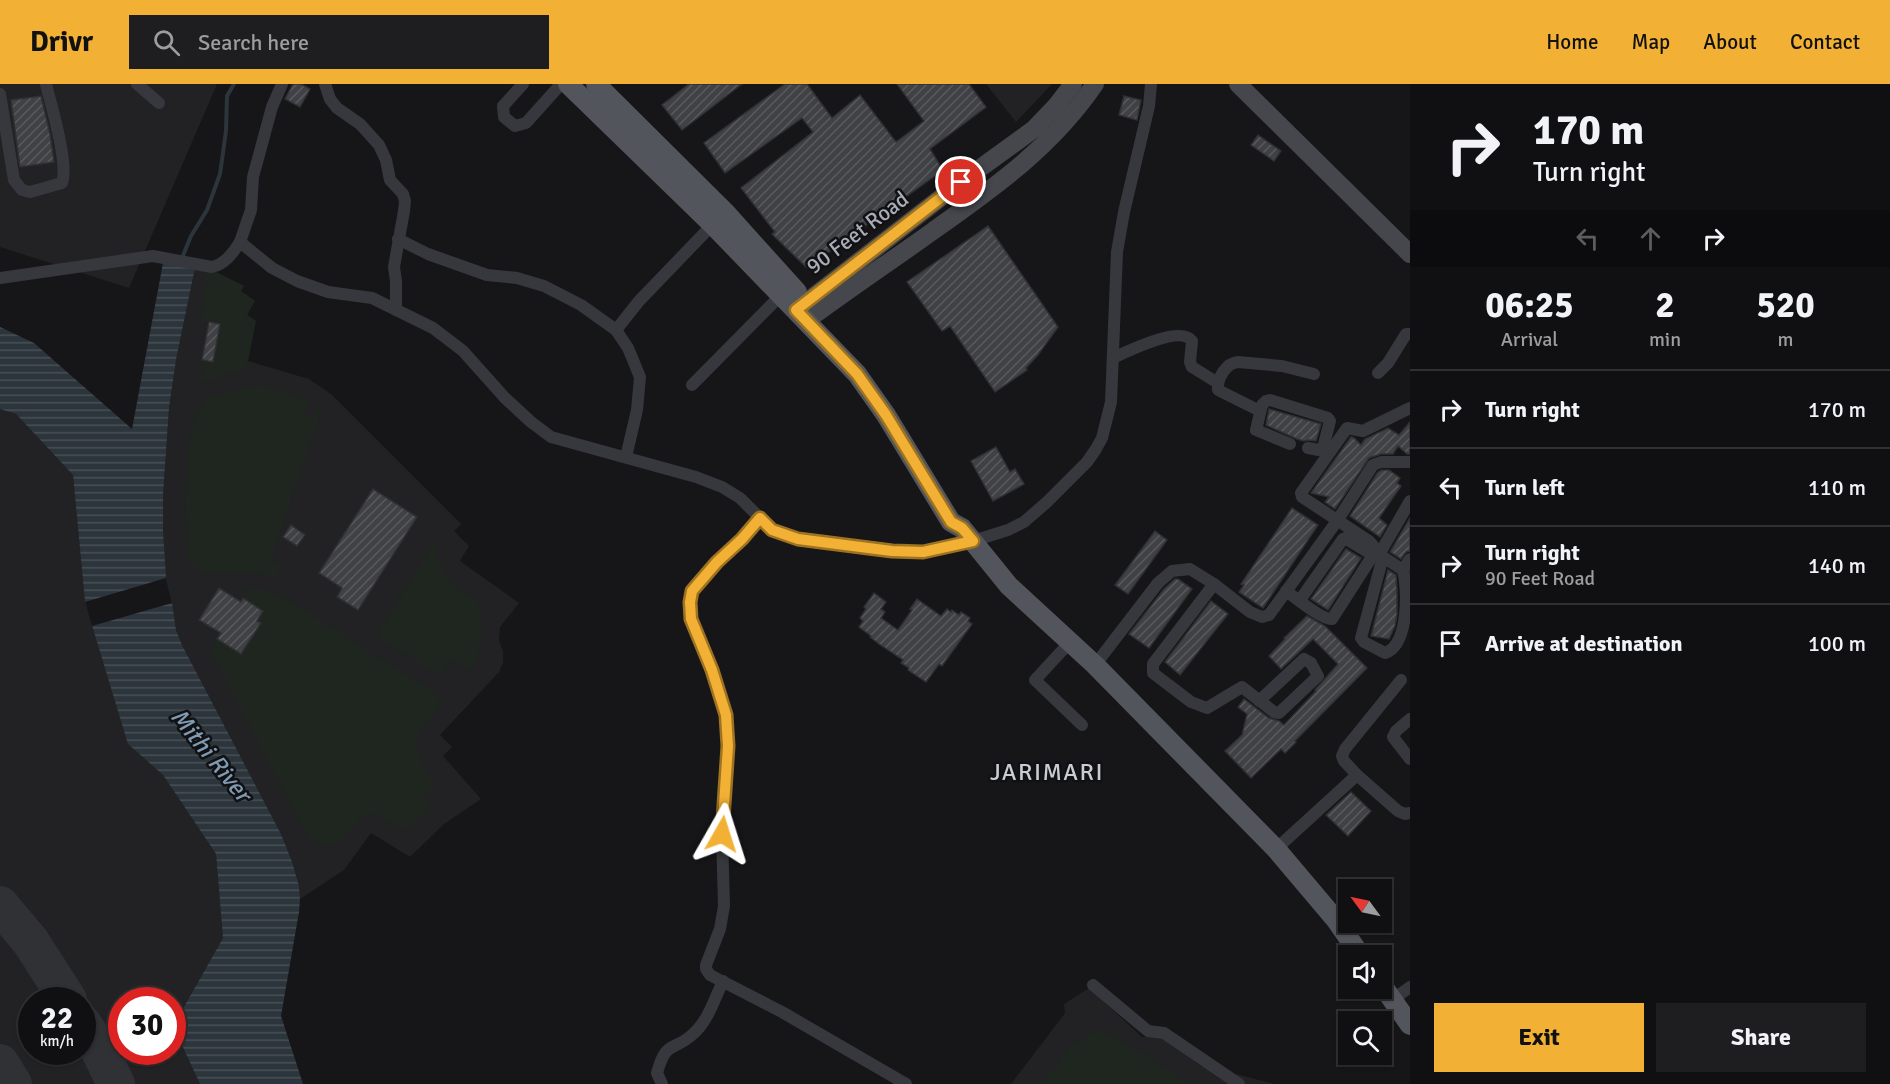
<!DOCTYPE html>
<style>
body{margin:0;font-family:Signika,sans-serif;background:#1e1e20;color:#f1f3f6;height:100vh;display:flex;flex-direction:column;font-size:22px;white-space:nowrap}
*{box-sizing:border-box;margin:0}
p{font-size:20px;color:#9c9d9f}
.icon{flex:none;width:33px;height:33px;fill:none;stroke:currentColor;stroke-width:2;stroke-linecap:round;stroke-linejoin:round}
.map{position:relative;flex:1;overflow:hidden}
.details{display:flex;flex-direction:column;background:#101012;width:480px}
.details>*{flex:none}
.hud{background:#101012;color:#f1f3f6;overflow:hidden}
.needle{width:39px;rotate:303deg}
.tools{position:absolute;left:1338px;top:795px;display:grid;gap:12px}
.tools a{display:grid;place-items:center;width:54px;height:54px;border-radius:0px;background:#101012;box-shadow:0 2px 4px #0004,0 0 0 2px #303032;font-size:30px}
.speed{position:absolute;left:18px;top:903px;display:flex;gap:12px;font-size:30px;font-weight:700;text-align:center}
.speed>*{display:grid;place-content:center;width:78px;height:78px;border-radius:50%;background:#101012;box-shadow:0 2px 4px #0004,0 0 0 2px #303032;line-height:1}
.speed small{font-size:15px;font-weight:400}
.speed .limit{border:9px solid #d22;background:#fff;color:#111}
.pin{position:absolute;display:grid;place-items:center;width:51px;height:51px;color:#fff;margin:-26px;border:3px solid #fff;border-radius:50%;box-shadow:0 2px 6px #0007}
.me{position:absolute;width:66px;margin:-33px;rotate:6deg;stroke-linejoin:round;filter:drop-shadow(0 0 4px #0008)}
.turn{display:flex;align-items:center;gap:21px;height:126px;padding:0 24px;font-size:27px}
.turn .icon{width:78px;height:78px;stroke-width:2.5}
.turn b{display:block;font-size:42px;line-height:51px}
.lanes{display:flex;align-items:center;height:57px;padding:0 24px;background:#0003;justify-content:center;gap:30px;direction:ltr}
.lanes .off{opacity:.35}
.eta{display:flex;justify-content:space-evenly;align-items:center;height:102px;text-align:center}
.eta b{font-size:36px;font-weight:700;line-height:42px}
.cta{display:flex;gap:12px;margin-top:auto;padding:12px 24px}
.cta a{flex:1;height:69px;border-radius:0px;background:#f2b134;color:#111;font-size:24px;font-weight:700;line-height:69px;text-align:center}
.cta a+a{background:#1e1e20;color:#f1f3f6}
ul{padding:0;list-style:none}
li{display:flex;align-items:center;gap:18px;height:78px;padding:0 24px;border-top:2px solid #303032}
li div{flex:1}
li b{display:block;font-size:22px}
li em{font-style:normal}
header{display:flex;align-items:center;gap:36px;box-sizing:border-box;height:84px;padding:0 30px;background:#f2b134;color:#111}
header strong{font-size:28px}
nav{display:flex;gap:33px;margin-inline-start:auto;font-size:21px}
.search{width:420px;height:54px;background:#1e1e20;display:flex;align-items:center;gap:15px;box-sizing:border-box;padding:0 21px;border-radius:0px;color:#9c9d9f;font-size:22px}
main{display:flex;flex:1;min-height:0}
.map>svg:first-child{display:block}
</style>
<header>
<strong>Drivr</strong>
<div class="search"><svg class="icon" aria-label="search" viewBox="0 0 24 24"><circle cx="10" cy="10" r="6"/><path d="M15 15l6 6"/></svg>Search here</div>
<nav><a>Home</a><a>Map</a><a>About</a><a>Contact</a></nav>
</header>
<main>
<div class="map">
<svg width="1410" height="1000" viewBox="0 0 1410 1000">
<defs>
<pattern id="water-rules" width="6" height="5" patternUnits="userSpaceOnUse" patternTransform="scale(1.5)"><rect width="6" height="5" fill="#2c353c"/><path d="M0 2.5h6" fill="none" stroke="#485056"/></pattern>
<pattern id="building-hatch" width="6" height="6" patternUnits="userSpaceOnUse" patternTransform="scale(1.5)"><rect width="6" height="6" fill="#404145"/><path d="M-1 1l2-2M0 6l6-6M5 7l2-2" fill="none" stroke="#595a5e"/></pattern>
</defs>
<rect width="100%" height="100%" fill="#161618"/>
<g fill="#222225" fill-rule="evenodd">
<path d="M0,0H217L129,204L0,163Z"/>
<path d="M986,0H1052L1016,38Z"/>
<path d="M195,184L216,188L244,202L241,207L255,217L247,231L256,237L248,277L309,295L331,310L461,440L454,447L469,462L460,477L519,519L500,543L499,556L503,568V579L499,588L440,651L452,663L443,672L481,715L444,740L410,773L371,749L344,786L300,815L299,802L281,750L182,561L176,546L174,535L128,660L163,691L216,770L223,854L173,941L172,916H122V968H172L173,942L200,1000H0V325L16,330L73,391L85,517L165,494L163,446V412L169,324L176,276ZM32,916H82V968H32Z"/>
<path d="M1089,904L1142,953L1164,952L1199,981L1275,1000H1011L1065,929L1064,920Z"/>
</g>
<g fill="#1e261f">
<path d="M208,187L216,188L244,202L241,207L255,217L247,231L256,237L246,284L212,295L201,296L205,276L219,240L200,237Z"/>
<path d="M257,301C279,306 291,308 310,320L304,330L312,335L318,326L320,329L270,478L280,482L276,494C267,491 257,488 247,487C223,486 200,498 187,471C186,438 181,334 207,314Z"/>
<path d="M434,459C440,486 442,491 464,508C468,511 473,513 476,516C488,529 480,574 471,588L451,575L440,591L376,552Z"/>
<path d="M251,503L271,508L290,517L438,611C446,630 413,641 417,666C420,679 429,690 436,700L424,711L432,721C415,740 411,749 386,737C380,734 375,730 367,729C354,739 334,773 314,758C308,753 304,745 300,739L211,567L217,555L241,570L260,540L257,537L263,527L243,514Z"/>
<path d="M1094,948H1103L1114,952L1191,1000H1041L1073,960Z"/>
</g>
<path fill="url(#water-rules)" d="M163,179L195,184L176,276L169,324L163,412V446L166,494L172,519L176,546L182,561L281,750L292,778L299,802L300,815L299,828L281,932L303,1000H200L173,942L223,854L216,770L163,691L128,660L85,518L73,391L16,330L0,325V243L34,259L132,345Z"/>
<path fill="#161618" d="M166,494L172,519L92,542L85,518Z"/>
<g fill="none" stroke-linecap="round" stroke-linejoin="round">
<path stroke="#2c353c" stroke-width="4" d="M182,174L191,152L207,126L220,90L226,47L227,12L234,0"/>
<g stroke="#303135" stroke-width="38">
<path d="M0,821L31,858L68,916"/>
<path d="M82,939L98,963L116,1000"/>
<path d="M0,979L13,1000"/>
</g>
</g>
<g fill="url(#building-hatch)" stroke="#303034" stroke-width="1.5">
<path d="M293,0H301L310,5L300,23L285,15Z"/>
<path d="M689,0H742L682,46L662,21Z"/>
<path d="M785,0H807L832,34L860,11L896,58L924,37L897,0H969L986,23L930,65L943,86L807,184L772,150L775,148L741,104L813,48L802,34L725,89L704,59Z"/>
<path d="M41,12L50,50L54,78L20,83L11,16Z"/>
<path d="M1124,12L1141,16L1137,36L1119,31Z"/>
<path d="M1258,51L1281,67L1274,77L1251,61Z"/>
<path d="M988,142L1058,243L1038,271L1026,284L1027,286L995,308L950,242L942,247L907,198Z"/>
<path d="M209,238L220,240L213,278L202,276Z"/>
<path d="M1269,325L1321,340L1316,357L1309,356L1304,357L1297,355L1266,341Z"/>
<path d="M1410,338V370H1407L1398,362L1393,370H1381L1369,374L1335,425L1325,418L1329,413L1311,409L1351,353L1354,354L1361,361L1365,355L1388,344L1399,351Z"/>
<path d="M996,363L1010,388L1015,385L1024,400L993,417L971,377Z"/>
<path d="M1382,386H1389L1400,394L1397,399L1401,402L1379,434L1387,441L1380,453L1350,432L1378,388Z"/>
<path d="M373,405L417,433L358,526L337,513L342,504L319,489Z"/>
<path d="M1292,424L1318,441L1263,524L1239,508L1244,501L1241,500Z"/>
<path d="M1410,434V467L1406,468L1401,475L1390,468Z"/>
<path d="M291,441L305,451L297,462L283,453Z"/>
<path d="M1155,447L1167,456L1128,510L1115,501Z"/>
<path d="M1346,465L1361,474L1328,526L1311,515Z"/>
<path d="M1388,486L1396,491L1397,507V531L1395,542L1389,555L1371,552Z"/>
<path d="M1175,495H1178L1192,505L1149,564L1129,550L1164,505Z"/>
<path d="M219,504L241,518L243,514L263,527L257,537L261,539L241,570L217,555L221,549L199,536Z"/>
<path d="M874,509L886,518L881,525L885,528L881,534L898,546L912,526L910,525L917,515L941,532L947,525L951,528L952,526L959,531L961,528L970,534L968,537L972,540L942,582L939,580L926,598L908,586L909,584L901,579L903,576L879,560L870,553L871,552L859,543L863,537L860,534L866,525L864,523Z"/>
<path d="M1211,517L1228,530L1180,591L1165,578Z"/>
<path d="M1307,532L1325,542L1367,584L1295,657L1296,658L1285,669L1281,665L1251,694L1225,667L1242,651L1247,630L1238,623L1244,615L1269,634L1279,637L1284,641L1316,607L1315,606L1338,580L1313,555L1281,585L1269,572L1285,555L1284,554Z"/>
<path d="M1351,708L1371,727L1348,752L1326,731Z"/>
</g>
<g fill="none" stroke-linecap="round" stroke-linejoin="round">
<g stroke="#37383d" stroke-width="12">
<path d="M137,0L159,19"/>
<path d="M282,0L272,23L259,71L253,93L251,126L240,158L272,184L297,197L328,208L372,214L433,244L463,267L505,314L531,338L551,353L696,393L722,403L740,414L772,446L798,455L910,468H923L973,457L1008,446L1024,438L1047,418L1087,378L1096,365L1102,354L1111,318L1117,168L1124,128L1149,22L1151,0"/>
<path d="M325,0L330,15L337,24L360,40L379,61L386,76L390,96L403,110L405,117L404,127L394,183L396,197V226"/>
<path d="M523,0L503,22L504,33L515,42L526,39L561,0"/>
<path d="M0,10L14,96L22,106L30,108L62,99C69,80 51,21 46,0"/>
<path d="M398,155L428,170L487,191L517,194L544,202L581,221L616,246L628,264L640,293L637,326L626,373"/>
<path d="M0,194L153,172L212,183C225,180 233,169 240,158"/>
<path d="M616,246L639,217L717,136"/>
<path d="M1113,274C1128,267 1181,241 1192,257L1190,278L1192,283L1218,299"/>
<path d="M1378,289L1388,279L1406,250H1410"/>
<path d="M692,301L784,208"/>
<path d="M1260,327L1218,306C1217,294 1226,279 1238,278L1282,282L1314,290"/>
<path d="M1290,360L1256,346L1262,321L1266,317L1270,316L1328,334L1330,337L1323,364L1319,366L1308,364"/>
<path d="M760,434L742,455L717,478L692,507L690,518L691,535L712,586L726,631L728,662L722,750L724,822L720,845L706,881V885L710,891L782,928L906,1000"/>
<path d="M1380,469L1410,417"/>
<path d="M1383,473L1361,554L1364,558L1385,569C1409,561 1408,506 1403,486L1383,473L1369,457L1302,413L1301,409L1347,344L1363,347L1410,324"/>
<path d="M1403,486L1410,475"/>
<path d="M1214,500L1153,580V589L1191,618L1207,624L1242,603L1274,628L1279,629L1318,592L1311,579L1304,575L1259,617"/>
<path d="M1286,507C1296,514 1322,536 1332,535L1373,471L1345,454L1343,455L1300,516"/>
<path d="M1070,558L1035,596L1082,641"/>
<path d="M1095,581L1158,499L1172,487L1190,485L1214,500L1250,528L1262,533L1269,531L1337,437L1373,381L1381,378H1410"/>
<path d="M1410,635L1396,647L1393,653L1410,675"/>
<path d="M1357,691L1344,677L1342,672L1345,665L1401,596"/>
<path d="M1276,765L1357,691L1398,727L1405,730L1410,729"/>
<path d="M1093,901L1148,947L1164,949L1239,1000"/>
<path d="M1392,916L1410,903"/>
<path d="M662,1000L657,989C666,955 674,968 693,950C708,937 715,914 723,897"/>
</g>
<g stroke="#45474d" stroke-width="18">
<path d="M1238,0L1410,170"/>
<path d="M796,226L961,98L1034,45L1056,22L1073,0"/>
<path d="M806,237C848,206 891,177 933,147C995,103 1052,63 1095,0"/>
</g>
<g stroke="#53555c" stroke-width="20">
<path d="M568,0L712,140L857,290L886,331L951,438L962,444L1009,502L1095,581L1276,765L1336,836L1361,872"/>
<path d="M596,0L725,128L797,208"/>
<path d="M1382,901L1410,941"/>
</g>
</g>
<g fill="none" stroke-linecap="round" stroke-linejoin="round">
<defs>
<path id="route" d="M722,750L728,662L726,631L712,586L691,535L690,518L692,507L717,478L742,455L760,434L772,446L798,455L892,467L923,468L973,457L962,444L951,438L886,331L857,290L796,226L961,98"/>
</defs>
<use href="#route" stroke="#9d7322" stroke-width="15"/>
<use href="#route" stroke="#f2b134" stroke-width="10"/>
</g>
<g text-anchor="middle" stroke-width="5" stroke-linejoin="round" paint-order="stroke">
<g font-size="22" fill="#a8adb8" stroke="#111113">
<text transform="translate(857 148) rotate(-37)" y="8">90 Feet Road</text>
</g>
<g font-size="24" font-style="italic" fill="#7f9bb3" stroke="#111113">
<text transform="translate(211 671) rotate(51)" y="8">Mithi River</text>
</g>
<g font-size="24" letter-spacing="1.5" fill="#c9ccd4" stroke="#111113">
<text x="1047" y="696">JARIMARI</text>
</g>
</g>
</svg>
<div class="tools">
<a><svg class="needle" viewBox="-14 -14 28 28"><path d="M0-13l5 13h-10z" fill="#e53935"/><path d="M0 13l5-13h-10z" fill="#9c9d9f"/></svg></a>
<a><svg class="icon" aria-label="sound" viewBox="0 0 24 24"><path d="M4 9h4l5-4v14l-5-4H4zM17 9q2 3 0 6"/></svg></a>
<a><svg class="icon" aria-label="search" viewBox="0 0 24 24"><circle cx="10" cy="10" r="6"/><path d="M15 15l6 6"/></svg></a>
</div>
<div class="speed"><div>22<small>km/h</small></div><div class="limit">30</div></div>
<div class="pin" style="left:961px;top:98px;background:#d93025"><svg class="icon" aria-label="arrive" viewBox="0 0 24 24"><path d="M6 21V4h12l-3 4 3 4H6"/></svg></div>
<svg class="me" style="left:722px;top:750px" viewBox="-20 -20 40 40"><path d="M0-17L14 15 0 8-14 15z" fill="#f2b134" stroke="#fff" stroke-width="4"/></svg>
</div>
<section class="details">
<div class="hud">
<div class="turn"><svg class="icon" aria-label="right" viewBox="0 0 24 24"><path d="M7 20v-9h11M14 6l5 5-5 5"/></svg><div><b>170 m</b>Turn right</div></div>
<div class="lanes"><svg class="icon off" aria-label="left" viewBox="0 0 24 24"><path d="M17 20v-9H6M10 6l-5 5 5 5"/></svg><svg class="icon off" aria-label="ahead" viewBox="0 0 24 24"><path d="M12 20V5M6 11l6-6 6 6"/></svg><svg class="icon" aria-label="right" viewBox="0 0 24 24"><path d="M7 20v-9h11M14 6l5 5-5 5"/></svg></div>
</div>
<div class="eta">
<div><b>06:25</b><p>Arrival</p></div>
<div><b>2</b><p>min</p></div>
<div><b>520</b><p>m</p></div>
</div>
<ul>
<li><svg class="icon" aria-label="right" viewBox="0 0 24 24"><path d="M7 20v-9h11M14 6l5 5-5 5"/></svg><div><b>Turn right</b></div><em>170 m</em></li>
<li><svg class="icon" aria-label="left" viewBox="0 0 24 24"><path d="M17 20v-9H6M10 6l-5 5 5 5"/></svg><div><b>Turn left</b></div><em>110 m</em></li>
<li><svg class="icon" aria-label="right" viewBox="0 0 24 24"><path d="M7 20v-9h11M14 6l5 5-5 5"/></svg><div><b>Turn right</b><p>90 Feet Road</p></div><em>140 m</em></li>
<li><svg class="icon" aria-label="arrive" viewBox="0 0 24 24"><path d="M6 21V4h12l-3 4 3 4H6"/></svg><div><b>Arrive at destination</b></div><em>100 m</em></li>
</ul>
<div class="cta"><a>Exit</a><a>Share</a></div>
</section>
</main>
